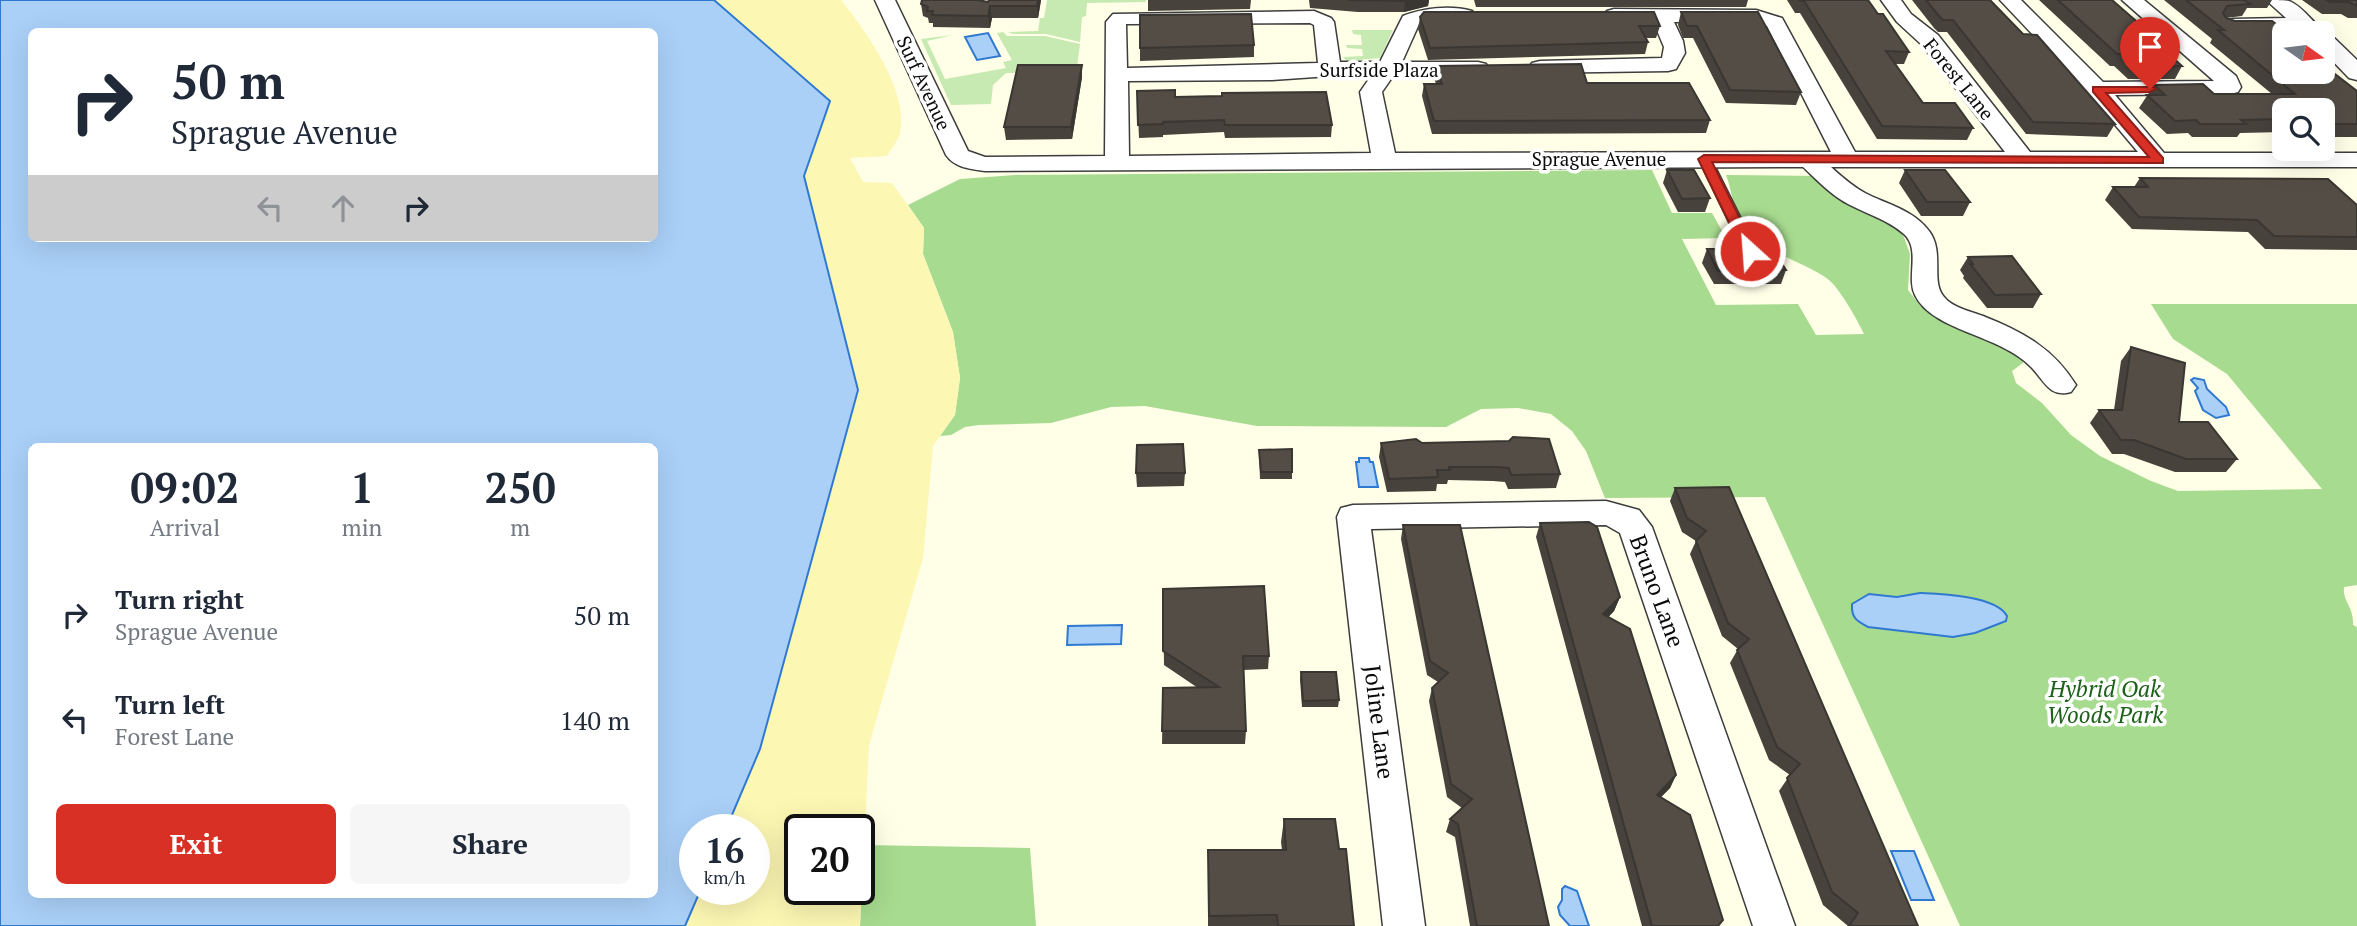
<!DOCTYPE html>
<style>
body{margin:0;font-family:"PT Serif",serif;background:#f6f6f7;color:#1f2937;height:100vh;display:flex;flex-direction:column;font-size:26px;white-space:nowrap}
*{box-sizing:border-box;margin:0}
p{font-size:23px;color:#747a83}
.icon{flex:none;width:38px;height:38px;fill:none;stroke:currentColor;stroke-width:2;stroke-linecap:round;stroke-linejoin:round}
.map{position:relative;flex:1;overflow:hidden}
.sheet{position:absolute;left:28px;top:443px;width:630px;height:455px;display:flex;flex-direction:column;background:#fff;border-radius:10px;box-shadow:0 7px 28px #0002}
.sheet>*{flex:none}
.top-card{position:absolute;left:28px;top:28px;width:630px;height:214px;border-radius:10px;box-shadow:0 7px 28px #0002;background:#fff;color:#1f2937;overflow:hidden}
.needle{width:46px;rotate:104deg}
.tools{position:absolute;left:2272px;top:21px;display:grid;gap:14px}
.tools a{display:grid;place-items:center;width:63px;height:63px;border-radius:10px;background:#fff;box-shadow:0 7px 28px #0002;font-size:35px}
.speed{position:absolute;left:679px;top:814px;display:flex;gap:14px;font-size:35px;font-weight:700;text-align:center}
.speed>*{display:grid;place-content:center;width:91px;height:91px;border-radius:50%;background:#fff;box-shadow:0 7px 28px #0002;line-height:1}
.speed small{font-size:18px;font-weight:400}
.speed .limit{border:4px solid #111;border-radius:10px;background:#fff;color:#111}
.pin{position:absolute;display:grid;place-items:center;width:60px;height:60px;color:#fff;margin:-72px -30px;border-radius:50% 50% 50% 0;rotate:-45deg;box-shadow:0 0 7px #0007}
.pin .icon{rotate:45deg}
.me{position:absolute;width:77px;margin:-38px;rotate:334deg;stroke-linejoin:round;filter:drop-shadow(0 0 5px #0008)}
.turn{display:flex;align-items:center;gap:24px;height:147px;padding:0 28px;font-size:32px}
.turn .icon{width:91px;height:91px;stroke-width:2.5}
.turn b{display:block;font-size:49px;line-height:60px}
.lanes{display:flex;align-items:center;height:66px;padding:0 28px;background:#0003;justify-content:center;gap:35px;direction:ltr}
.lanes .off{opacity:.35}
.eta{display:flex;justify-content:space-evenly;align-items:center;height:119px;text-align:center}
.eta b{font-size:42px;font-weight:800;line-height:49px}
.action{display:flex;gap:14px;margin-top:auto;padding:14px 28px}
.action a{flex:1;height:80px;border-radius:10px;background:#d93025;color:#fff;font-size:28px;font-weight:800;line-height:80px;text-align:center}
.action a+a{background:#f6f6f7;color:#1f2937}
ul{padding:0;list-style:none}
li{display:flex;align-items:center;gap:21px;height:105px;padding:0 28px}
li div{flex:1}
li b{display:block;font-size:26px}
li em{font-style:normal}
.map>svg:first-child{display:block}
</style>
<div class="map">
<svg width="2357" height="926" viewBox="0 0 2357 926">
<rect width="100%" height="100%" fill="#fffee7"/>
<g fill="#c6eab1">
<path d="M1047,0H1146V2L1087,3L1086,16L1082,17L1080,42L1046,34H1013L1008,32L1038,31L1040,18H1044Z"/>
<path d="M1352,30H1393L1380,58L1347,61L1343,57L1363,56L1362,49L1347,48L1346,45H1362L1361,35L1353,34Z"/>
<path d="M1003,32L1007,36H1045L1080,44L1077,67L1064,72L1006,73L993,85L991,104L951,105L921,39L953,35L927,41L945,79L1006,68L1003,62L1012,60L997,33Z"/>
</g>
<g fill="#a7db8f" fill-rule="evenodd">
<path d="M1652,170L1672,213H1712L1726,238L1682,239L1716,305L1798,304L1816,335L1864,334C1858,321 1840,289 1829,280C1803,260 1762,254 1743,226C1732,211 1733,192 1726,175L1817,176L1902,232L1910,254L1908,290L1919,304L1937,318L2022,357L2023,363L2012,371L2016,383L2042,403L2071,435L2100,456L2151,481L2178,491L2322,489L2227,374L2173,339L2151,304H2357V585L2344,587C2342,601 2354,607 2353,625L2357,627V926H1960L1765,497L1605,498L1586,451L1572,431L1551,414L1518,408L1481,409L1446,427L1257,426L1145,406L1111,407L1051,423L979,425L965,427L951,435L940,436L955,415L960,378L953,332L923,254L924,228L908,205L960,179L1015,175ZM1920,593L1953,637L1868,627L1869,594L1897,597Z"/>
<path d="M864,845L1030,848L1036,926H860Z"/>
</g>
<path fill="#fcf7b2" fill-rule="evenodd" d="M714,0H841C865,30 909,91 900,132C899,140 891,149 887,156L850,158L863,182L892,183L924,228L923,254L953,332L960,378L955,415L933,446L923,558L869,745L860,926H685L701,889H754V830L726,829L760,749L858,390L804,176L830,101ZM800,830H859V889H800Z"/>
<g fill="#aad0f8" stroke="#2f79d1" stroke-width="2" fill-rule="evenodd">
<path d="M0,0H714L830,101L804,176L858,390L760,749L726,829L695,830V889H701L685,926H0ZM32,32H654V238H32ZM654,446V894H32V446Z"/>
<path d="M988,33L1000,56L977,60L965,37Z"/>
<path d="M2194,378L2204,380L2207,389L2226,407L2229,415L2216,418L2203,410L2195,391L2198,388L2191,380Z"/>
<path d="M1359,458H1369L1370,462H1373L1378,487H1359L1356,462H1359Z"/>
<path d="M1920,593C1942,594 1996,596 2007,616L2006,621L1975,633L1953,637L1868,627C1857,621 1851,618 1852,604L1869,594L1897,597Z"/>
<path d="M1122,625L1121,644L1067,645L1068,626Z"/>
<path d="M1891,851H1914L1934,900H1911Z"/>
<path d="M1565,886L1577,891L1589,926H1570L1560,915L1558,907L1562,900V889Z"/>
</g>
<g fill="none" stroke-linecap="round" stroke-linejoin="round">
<defs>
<path id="service" d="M1705,155L1711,159L1757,251L1755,254L1750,255L1743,251L1699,159Z"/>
<g id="minor">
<path d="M875,0H895L968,151L985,157L1105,156L1106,22L1113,14L1314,11L1331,18L1334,22L1340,62H1380L1403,16C1424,8 1450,5 1472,11L1475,15L1472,19C1455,24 1436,17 1419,24L1402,62H1478L1486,64L1489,69L1486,74L1478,76H1393L1382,92L1395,153L1831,152L1767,26L1754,22H1674L1683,41L1685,53L1676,69L1668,71L1532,73L1529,68L1532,63L1540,61L1662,58L1664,47L1653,21L1607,19L1604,15L1607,11L1614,9L1756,10L1782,18L1855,152H2005L1922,45L1897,22L1881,0H1901L1911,14L1938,35L2030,152H2138L2089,94L2000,0H2021L2103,82L2214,81L2122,0H2144L2236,76L2241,87L2238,92L2230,94L2115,95L2164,153H2357V167H1831C1841,176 1852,186 1865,193C1886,204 1914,210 1929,231C1945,252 1930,281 1944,297C1953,308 1970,311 1983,316C2023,332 2053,348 2076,385L2071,392C2049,398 2045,381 2031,367C2001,335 1932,331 1915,295C1906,277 1921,250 1904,234C1888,220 1867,214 1848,204C1831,195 1817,180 1803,167L985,171C971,169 955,168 946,155ZM1310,23L1314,25L1318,63L1127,68L1126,24ZM1330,76H1371L1360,92L1371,153L1129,156L1128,81L1272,80Z"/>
<path d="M2266,0C2273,0 2283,0 2289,1C2305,7 2316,29 2329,33L2357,60V80L2349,78L2322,50V33H2305L2301,30L2233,31L2226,29L2223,25L2226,21L2233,19L2286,18Z"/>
<path d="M1606,501L1639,510L1652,527L1795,926H1753L1620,533L1606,525L1371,529L1425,926H1383L1337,517L1341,508L1353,505Z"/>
</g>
</defs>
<use href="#service" stroke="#3d3d3d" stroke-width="3"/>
<use href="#minor" stroke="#3d3d3d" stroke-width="3"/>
<use href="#service" fill="#fff" fill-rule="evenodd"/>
<use href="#minor" fill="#fff" fill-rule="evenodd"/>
</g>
<g fill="#47423c">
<path d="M1041,0L1038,18H992L990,28L933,27V23H929L928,18L923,16L921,4Z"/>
<path d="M1148,0H1251L1250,9L1148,11Z"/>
<path d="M1309,0H1429L1428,6L1404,12H1358L1310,8Z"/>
<path d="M1474,0H1748L1746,7H1476Z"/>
<path d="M1787,0H1868L1878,14L1909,52L1904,64H1895L1923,103L1973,128L1967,140L1877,139L1800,13H1795Z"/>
<path d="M1912,0H1990L2023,34L2115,124L2107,137L2026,134L1947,32H1938L1934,28Z"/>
<path d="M2039,0H2112L2166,47L2164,50L2182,66L2175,79H2128L2114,66H2110Z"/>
<path d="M2164,0H2272L2267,8H2247L2242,16L2226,18L2284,72L2357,91V137H2322V110H2284V132L2240,133L2237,137H2192L2188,133L2167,134L2139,108L2154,85L2214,94H2272L2210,43L2212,39Z"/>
<path d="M2302,0H2357V18H2348L2341,14H2322Z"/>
<path d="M1681,12L1801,92L1796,105L1726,103L1693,38H1683L1678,25Z"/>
<path d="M1140,15L1254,45V57L1140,61Z"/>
<path d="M1420,17L1660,26L1656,38H1646L1648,42L1645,54L1428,60L1418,29Z"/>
<path d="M1436,66L1587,83L1710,120L1706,133L1432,134L1422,96L1424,84H1436L1434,78Z"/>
<path d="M1082,77L1072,139L1006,140L1004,127Z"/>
<path d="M1137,91L1332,125L1331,137L1225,138L1224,132L1163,135V137L1139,138Z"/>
<path d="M1667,170L1710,198L1705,212H1678L1663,183Z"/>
<path d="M1905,170L1970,202L1963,216H1921L1899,183Z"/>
<path d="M2140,178L2357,205V250L2265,249L2248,232L2132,229L2105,200L2113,187H2134Z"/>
<path d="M1707,249L1786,270L1781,284H1714L1702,263Z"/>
<path d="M1968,257L2041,294L2033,308H1987L1963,278L1964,276L1960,270Z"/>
<path d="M2131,347L2179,422L2237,459L2226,472H2175L2124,454H2112L2090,423L2099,410H2114L2121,361Z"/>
<path d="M1381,443H1422L1560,474L1556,488L1508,489L1505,482L1493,481L1448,480L1447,484H1437L1436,491L1387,492L1379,457Z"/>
<path d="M1259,450L1292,472V479H1260Z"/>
<path d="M1136,473H1185L1184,486L1137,487Z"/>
<path d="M1729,487L1918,926H1848L1823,905L1779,791L1790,775L1769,760L1730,663L1738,649L1722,636L1690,554L1696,541L1682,532L1670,501L1675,488Z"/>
<path d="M1540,523L1620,597L1614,611L1608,617L1676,775L1670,788L1661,797L1719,926H1642L1536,537Z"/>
<path d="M1403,525L1549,926H1470L1455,837L1446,832L1450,819L1462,808L1447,797L1429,701L1432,688L1438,682L1427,675L1401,539Z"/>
<path d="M1163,589L1269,656L1268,669L1243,670L1246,731L1245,744H1162L1163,688H1198L1164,665Z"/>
<path d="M1301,672L1339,700L1338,707H1302L1300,679Z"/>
<path d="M1284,819L1339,849L1354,926H1208V850H1282L1281,842Z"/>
</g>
<g fill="#3a3631">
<path d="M1038,0H1041L1038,18L1037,6Z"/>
<path d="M1411,0H1429L1428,6L1404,12L1405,1Z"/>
<path d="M990,6L992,18L990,28L988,16Z"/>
<path d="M1082,65V77L1072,139L1071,127Z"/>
<path d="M1620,597L1614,611L1598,628L1603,614Z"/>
<path d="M1676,775L1670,788L1650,808L1657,795Z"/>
</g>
<g fill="#534d46" stroke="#3a3631" stroke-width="2">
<path d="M922,0H978L988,2L989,0H1038L1037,6H990L988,16L932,15L933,11H927L928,7L921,4Z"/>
<path d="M1348,0H1411L1405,1Z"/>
<path d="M1798,0H1868L1878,14H1883L1909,52L1886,51L1923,103H1955L1973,128L1882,126L1804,1Z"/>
<path d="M1926,0H1990L2023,34L2037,35L2115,124L2033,122L1953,20H1943L1939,16Z"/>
<path d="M2058,0H2112L2166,47H2161L2182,66L2135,67L2121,54H2117Z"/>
<path d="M2186,0H2244L2250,4L2227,6L2223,13L2226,18L2235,21H2272L2288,33H2284V72H2322V64L2357,91V124H2327L2322,120V110H2284V119L2241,120L2246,124H2200L2196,120L2175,121L2147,95H2165L2154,85L2203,84L2214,94H2295L2218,30H2224Z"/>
<path d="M2326,0H2357V6L2349,2H2330Z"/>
<path d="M1424,12H1654L1660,26H1639L1648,42L1430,48L1420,17Z"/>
<path d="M1681,12H1758L1801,92L1730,90L1697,26H1687Z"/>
<path d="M1251,14L1254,45L1140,48V15Z"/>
<path d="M1581,64L1587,83H1689L1710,120L1434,121L1424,84H1442L1436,66Z"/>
<path d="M1018,65H1082L1071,127H1004Z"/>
<path d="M1175,90V97L1222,96V93L1326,92L1332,125H1225L1224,120L1163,122V124L1138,125L1137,91Z"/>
<path d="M1667,170H1694L1710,198L1682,199Z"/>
<path d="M1905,170H1945L1970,202H1927Z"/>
<path d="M2140,178L2328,179L2357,205V237L2274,236L2257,220L2139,217L2113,187H2148Z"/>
<path d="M1707,249H1773L1786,270L1718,271Z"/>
<path d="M2012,256L2041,294L1995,295L1970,264H1973L1968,257Z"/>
<path d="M2131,347L2185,363L2179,422H2208L2237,459H2186L2134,440H2121L2099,410H2122Z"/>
<path d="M1513,437L1549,439L1560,474L1511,475L1509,468L1496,467H1449L1450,470H1437L1438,477L1389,479L1381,443L1416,439L1422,443L1509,441Z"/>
<path d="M1183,444L1185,473H1136L1137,445Z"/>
<path d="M1292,449V472H1261L1259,450Z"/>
<path d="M1729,487L1918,926H1849L1858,913L1832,892L1787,778L1800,764L1777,747L1737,650L1749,639L1728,623L1696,541L1706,531L1687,518L1675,488Z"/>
<path d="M1589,522L1597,527L1620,597L1603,614L1630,629L1676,775L1657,795L1690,815L1723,920L1718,926H1652L1540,523Z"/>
<path d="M1403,525H1460L1549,926H1477L1458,824L1450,819L1472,799L1451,784L1432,688L1448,673L1430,661Z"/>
<path d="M1264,586L1269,656H1243L1246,731H1162L1163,688L1219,687L1163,651V589Z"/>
<path d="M1301,672H1336L1339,700L1303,701Z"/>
<path d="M1284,819H1335L1339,849H1346L1354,926H1278L1277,915L1209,916L1208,850H1286Z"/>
</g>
<path fill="#d93025" stroke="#8d1f18" stroke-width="2" d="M2093,87H2154L2156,89L2150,92L2106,93L2163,158V163L1712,162L1756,251L1750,255L1743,251L1698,159L1704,155L2149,157L2093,92Z"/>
<g text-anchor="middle" stroke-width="7" stroke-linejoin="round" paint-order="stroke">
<g font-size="19" fill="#0a0a0a" stroke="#fff">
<text x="1379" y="77">Surfside Plaza</text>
<text transform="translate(1959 79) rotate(51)" y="7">Forest Lane</text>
<text transform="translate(924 83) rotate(65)" y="7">Surf Avenue</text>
<text x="1599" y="166">Sprague Avenue</text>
</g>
<g font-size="23" fill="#0a0a0a" stroke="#fff">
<text transform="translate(1657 591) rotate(70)" y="8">Bruno Lane</text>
<text transform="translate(1379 722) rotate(83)" y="8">Joline Lane</text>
</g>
<g font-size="23" font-style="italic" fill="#1e621a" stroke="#fff">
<text x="2105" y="697">Hybrid Oak<tspan x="2105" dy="26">Woods Park</tspan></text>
</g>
</g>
</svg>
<div class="tools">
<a><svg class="needle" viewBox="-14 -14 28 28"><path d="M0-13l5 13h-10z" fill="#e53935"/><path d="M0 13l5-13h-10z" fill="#747a83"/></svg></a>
<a><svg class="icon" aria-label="search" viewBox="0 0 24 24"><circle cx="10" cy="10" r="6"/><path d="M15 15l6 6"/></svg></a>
</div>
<div class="speed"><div>16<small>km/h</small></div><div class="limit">20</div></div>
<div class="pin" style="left:2150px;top:89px;background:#d93025"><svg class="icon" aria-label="arrive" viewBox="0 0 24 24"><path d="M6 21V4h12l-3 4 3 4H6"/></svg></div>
<svg class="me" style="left:1750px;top:251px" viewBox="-20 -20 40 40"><circle r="17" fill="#d93025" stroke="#fff" stroke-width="3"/><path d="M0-11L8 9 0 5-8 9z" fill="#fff"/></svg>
<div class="top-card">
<div class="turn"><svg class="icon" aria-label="right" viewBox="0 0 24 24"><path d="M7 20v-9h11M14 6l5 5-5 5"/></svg><div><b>50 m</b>Sprague Avenue</div></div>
<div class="lanes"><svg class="icon off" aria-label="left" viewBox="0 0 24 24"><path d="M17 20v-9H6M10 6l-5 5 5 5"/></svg><svg class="icon off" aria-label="ahead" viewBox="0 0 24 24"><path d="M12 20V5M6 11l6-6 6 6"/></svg><svg class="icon" aria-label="right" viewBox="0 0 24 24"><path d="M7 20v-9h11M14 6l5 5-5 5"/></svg></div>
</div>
<section class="sheet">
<div class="eta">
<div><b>09:02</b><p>Arrival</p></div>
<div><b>1</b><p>min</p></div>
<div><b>250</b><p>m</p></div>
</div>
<ul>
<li><svg class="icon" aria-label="right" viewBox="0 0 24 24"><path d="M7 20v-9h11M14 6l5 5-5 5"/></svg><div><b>Turn right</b><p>Sprague Avenue</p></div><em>50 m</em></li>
<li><svg class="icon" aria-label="left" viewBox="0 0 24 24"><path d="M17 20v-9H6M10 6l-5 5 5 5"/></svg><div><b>Turn left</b><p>Forest Lane</p></div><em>140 m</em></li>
</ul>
<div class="action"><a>Exit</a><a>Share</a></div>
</section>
</div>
